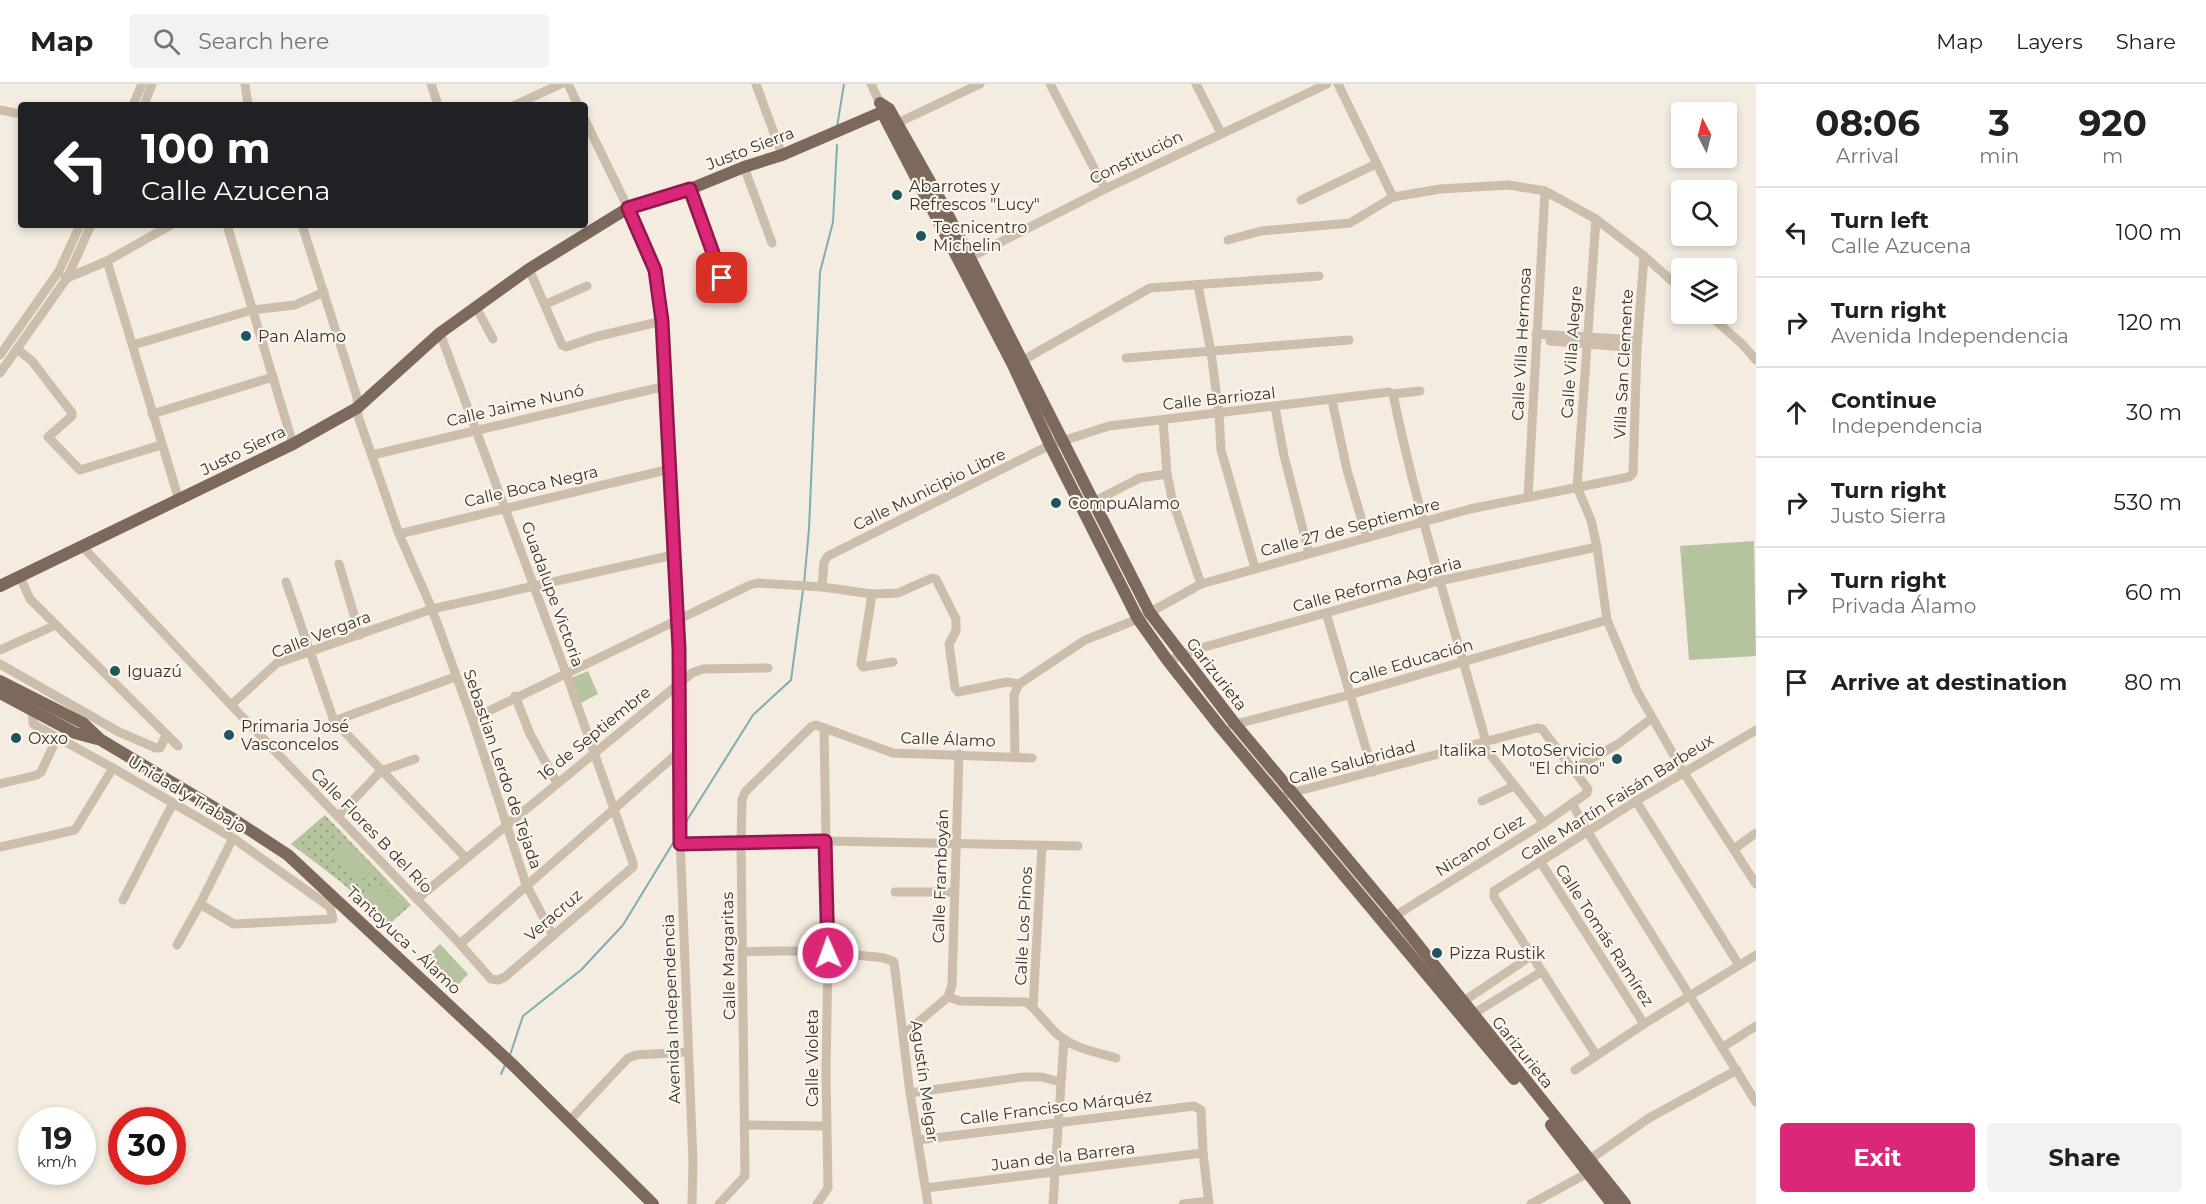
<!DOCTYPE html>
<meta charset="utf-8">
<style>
body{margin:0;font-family:Montserrat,sans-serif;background:#f2f2f2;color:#202124;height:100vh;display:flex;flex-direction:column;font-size:22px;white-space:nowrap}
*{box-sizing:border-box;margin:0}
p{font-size:20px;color:#757577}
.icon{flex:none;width:33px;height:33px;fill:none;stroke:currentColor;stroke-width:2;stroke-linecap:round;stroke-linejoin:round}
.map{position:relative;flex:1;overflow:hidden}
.sheet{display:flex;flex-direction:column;background:#fff;width:450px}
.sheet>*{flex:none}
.guide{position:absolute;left:18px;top:18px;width:570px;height:126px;border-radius:6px;box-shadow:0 3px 9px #0003;background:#202124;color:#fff;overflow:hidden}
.needle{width:39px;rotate:353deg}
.controls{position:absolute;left:1671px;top:18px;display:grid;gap:12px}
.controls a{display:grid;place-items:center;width:66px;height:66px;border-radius:6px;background:#fff;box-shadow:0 3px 9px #0003;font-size:30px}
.speed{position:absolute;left:18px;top:1023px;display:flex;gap:12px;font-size:30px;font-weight:700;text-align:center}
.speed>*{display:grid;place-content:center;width:78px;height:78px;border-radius:50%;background:#fff;box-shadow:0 3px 9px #0003;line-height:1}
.speed small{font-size:15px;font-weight:400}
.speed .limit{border:9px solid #d22;background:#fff;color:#111}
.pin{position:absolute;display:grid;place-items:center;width:51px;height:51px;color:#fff;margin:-26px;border-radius:12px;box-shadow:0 3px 9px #0006}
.me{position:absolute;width:66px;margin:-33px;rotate:358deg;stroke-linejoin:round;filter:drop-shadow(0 0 4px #0008)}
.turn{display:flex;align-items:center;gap:21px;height:126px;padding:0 24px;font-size:27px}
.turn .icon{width:78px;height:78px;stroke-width:2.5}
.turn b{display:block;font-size:42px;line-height:51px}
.eta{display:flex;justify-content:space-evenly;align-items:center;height:102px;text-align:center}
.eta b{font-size:36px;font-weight:700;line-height:42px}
.action{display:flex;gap:12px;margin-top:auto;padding:12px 24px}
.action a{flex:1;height:69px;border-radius:6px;background:#db2777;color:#fff;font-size:24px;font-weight:700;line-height:69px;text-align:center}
.action a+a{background:#f2f2f2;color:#202124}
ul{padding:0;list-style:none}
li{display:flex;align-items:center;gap:18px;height:90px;padding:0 24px;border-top:2px solid #e0e0e0}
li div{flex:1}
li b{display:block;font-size:22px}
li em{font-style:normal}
header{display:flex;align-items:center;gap:36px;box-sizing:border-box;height:84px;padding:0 30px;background:#fff;border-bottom:2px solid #e0e0e0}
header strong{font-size:28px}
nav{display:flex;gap:33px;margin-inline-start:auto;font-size:21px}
.search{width:420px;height:54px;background:#f2f2f2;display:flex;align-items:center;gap:15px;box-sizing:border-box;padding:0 21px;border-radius:6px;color:#757577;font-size:22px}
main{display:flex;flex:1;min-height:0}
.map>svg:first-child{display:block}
</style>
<header>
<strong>Map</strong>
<div class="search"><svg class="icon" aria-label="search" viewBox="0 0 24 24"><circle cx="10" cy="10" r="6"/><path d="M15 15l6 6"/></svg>Search here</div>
<nav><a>Map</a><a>Layers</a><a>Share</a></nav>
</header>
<main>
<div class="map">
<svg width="1756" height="1120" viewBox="0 0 1756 1120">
<defs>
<pattern id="grass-dots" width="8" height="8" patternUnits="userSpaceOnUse" patternTransform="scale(1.5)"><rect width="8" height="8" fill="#b5c49f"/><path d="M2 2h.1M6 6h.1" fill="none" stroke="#94a082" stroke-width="1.8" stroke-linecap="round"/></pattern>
</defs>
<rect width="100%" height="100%" fill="#f4ece0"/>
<path fill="url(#grass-dots)" d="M325,731L411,821L388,841L341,798L291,760Z"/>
<g fill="#b5c49f">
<path d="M1754,457L1756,572L1689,576L1680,462Z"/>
<path d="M588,587L598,610L579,620L571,594Z"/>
<path d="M345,761L372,787L358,799L333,774Z"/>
<path d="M378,799L404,822L391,836L365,812Z"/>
<path d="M440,860L468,890L457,902L427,872Z"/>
</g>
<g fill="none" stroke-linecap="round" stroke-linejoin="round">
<g stroke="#7eadb2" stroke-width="2">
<path d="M837,43L844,0"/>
<path d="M804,500L809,445L820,188L833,138L837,61"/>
<path d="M684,741L753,631L791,596L803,506"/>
<path d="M510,971L523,932L581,886L623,841L676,754"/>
<path d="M501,990L506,979"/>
</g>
<g stroke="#cdbdab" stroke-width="9">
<path d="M245,0L248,21"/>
<path d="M431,0L438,21"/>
<path d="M568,0L578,21"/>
<path d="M756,0L782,71"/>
<path d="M871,0L880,19"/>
<path d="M1050,0L1105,105"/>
<path d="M1196,0L1221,49"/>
<path d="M1338,0L1393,113"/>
<path d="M133,21L142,0"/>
<path d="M144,21L152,0"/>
<path d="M515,21L561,0"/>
<path d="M0,26L21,30"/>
<path d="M585,36L628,124L655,186L662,237L679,565V729L693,1078L692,1120"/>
<path d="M891,42L980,0"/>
<path d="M744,83L772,159"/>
<path d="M690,105L718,178L726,209"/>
<path d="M1301,116L1376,80"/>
<path d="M1596,135L1577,403L1591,436L1597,463L1607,536L1637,607L1684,689L1756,800"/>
<path d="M227,141L293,360"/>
<path d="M302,141L357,313L358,332L399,450L432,525L472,635L526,800L552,850"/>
<path d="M1228,156L1261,147L1350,139L1393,113L1440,105L1509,101L1545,107L1596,135L1644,172L1682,206"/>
<path d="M965,176L1105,105L1327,0"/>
<path d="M107,177L179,416"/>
<path d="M529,185L562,261L566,263L595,253L662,237"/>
<path d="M65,193L67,194L107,177L171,141"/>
<path d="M1198,201L1211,268L1219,329L1221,366L1255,484"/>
<path d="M546,220L587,202"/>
<path d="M476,223L493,255"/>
<path d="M1708,230L1742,260L1756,276"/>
<path d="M1536,250L1638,256"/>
<path d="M1550,257L1637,264"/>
<path d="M133,261L252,226L295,221L324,208"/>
<path d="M17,265L32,277L72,329V332L48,353L80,386L161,361"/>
<path d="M0,271L59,187L80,141"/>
<path d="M1126,274L1349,256"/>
<path d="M1018,279L1150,204L1319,192"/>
<path d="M0,289L67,194L91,141"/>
<path d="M1393,310C1417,428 1454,542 1486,658"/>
<path d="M1332,316L1347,386L1367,454"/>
<path d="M1275,323L1284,372L1309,469"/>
<path d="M152,330L273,293"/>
<path d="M1163,336L1167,390L1172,415L1201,500"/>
<path d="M372,371L666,302"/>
<path d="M1528,413L1545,107"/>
<path d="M1093,418L1140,394L1167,390"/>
<path d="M399,450L670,385"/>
<path d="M82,462L231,621L460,860L491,895L498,896L505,893L633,783V779L566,589L440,249"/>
<path d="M339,480L360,551"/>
<path d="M20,493L30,515L178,662"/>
<path d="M286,498L334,637L466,774"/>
<path d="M822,503L824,478L828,472L1050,361L1109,342L1389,308L1393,310L1420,307"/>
<path d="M872,510L861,580L863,583L893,578"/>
<path d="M1326,529L1373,688"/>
<path d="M0,566L56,541"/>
<path d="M1168,577L1194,566L1439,497L1597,463"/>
<path d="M0,580L119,648L156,664H160L166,651"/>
<path d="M515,612L530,650L557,699"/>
<path d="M231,621L277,579L432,525L673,471"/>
<path d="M34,622L32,626L33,640L113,684L233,754L330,823L333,835L234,840L200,820"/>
<path d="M472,635L750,501L758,499L822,503L872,510L898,509L932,494L936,495L956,535V547L949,560L955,604L958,608L1007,598L1019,600"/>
<path d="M334,637L455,593"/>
<path d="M1232,641L1349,611L1607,536"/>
<path d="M1481,659L1544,739"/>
<path d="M1015,673L1014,611L1019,600L1085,556L1138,535L1201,500L1470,425L1629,393L1633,389L1637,264L1644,172"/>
<path d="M1573,685L1618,660L1652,634"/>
<path d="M0,700L37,691L41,688L57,654"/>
<path d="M1287,710L1537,644L1542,645L1588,705L1587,709L1544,739L1390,835"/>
<path d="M1482,717L1514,702"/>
<path d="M1636,717L1739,881"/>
<path d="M1572,719L1587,747L1756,1018"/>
<path d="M338,732L381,687L415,675"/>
<path d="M680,760L825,757L1078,762"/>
<path d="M0,763L75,746L113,684"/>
<path d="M1734,765L1756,749"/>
<path d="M1540,777L1644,940"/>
<path d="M895,808H954"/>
<path d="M417,815L692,589L703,585L768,584"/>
<path d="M123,816L173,719"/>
<path d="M460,860L679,668"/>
<path d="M177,861L200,820L233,754"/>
<path d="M743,868C784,866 825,866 866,872C876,873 886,873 894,878L910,1009L928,1120"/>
<path d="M948,913L952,901L959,670"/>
<path d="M948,913L960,917L1026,918C1039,927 1048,944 1062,954C1077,965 1099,969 1116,974"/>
<path d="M1458,921L1531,872"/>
<path d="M1033,923L1042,762"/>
<path d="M1468,933L1541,888"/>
<path d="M903,951L948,913"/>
<path d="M1723,963L1756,942"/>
<path d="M1596,971L1494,813V807L1636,717L1756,646"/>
<path d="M1575,986L1644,940L1756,871"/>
<path d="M910,1009L1023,993H1042L1060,998"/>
<path d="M569,1037L628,974L636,971L687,968"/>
<path d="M744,1041L827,1042"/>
<path d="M918,1056L1194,1022L1201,1026L1203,1069L1209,1120"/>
<path d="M1586,1078L1649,1034L1737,986"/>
<path d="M926,1104L1203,1069"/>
<path d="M719,1120L745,1092L741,758L742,716L745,708L812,642L816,641L893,669L1032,674"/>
<path d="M817,1120L828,1104L826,991L828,869L824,644"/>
<path d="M1053,1120L1064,955"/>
<path d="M1183,1120L1209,1117"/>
<path d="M1531,1120L1593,1086"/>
</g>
<g stroke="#7d695b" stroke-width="12">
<path d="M880,19L889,25L942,119L1150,529L1235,640L1395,832L1625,1120"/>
<path d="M885,34L1013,281L1050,361L1138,535L1168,577L1221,644L1514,995"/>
<path d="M0,502L293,360L357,324L440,249L529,185L628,124L690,105L744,83L782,71L889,25"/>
<path d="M0,597L83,639L101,656L233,735L288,771L515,983L653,1120"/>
<path d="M0,609L75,649L97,655"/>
<path d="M1551,1041L1612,1120"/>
</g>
</g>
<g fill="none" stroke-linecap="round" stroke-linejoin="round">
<defs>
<path id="route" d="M722,194L690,105L628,124L655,186L662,237L679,565L680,760L825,757L828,869"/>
</defs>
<use href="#route" stroke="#8e194d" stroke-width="15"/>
<use href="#route" stroke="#db2777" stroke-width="10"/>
</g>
<g fill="#1e565e" stroke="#fbf5ed" stroke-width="2">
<circle cx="897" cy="111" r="6"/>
<circle cx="921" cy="152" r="6"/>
<circle cx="246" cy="252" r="6"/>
<circle cx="1056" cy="419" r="6"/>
<circle cx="115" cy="587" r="6"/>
<circle cx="229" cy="651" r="6"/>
<circle cx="16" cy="654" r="6"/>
<circle cx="1617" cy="675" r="6"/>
<circle cx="1437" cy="869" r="6"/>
</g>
<g text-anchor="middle" stroke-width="4.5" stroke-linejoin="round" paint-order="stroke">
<g font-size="16" fill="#3b312a" stroke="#fbf5ed">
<text transform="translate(750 64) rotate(-21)" y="6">Justo Sierra</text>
<text transform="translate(1136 73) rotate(-26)" y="6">Constitución</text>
<text transform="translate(1521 260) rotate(-87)" y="6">Calle Villa Hermosa</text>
<text transform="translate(1571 268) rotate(-86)" y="6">Calle Villa Alegre</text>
<text transform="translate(1623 280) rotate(-87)" y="6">Villa San Clemente</text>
<text transform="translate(1219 314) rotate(-6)" y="6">Calle Barriozal</text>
<text transform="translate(515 321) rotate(-13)" y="6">Calle Jaime Nunó</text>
<text transform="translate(243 366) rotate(-26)" y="6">Justo Sierra</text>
<text transform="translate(531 402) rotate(-13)" y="6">Calle Boca Negra</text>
<text transform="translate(929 405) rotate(-26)" y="6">Calle Municipio Libre</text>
<text transform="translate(1350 443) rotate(-15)" y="6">Calle 27 de Septiembre</text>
<text transform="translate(1377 500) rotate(-15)" y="6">Calle Reforma Agraria</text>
<text transform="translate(553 510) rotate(70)" y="6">Guadalupe Victoria</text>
<text transform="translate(321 550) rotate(-21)" y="6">Calle Vergara</text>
<text transform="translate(1411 577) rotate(-16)" y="6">Calle Educación</text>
<text transform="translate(1217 590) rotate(52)" y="6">Garizurieta</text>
<text transform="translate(594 649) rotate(-39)" y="6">16 de Septiembre</text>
<text transform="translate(948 655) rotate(2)" y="6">Calle Álamo</text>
<text transform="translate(1352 678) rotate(-15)" y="6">Calle Salubridad</text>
<text transform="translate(503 685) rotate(71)" y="6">Sebastian Lerdo de Tejada</text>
<text transform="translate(187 710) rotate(31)" y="6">Unidad y Trabajo</text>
<text transform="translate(1617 713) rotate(-32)" y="6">Calle Martín Faisán Barbeux</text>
<text transform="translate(372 746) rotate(46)" y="6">Calle Flores B del Río</text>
<text transform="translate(1480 761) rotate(-32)" y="6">Nicanor Glez</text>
<text transform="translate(940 792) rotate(-88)" y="6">Calle Framboyán</text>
<text transform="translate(553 831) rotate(-41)" y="6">Veracruz</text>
<text transform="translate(1023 842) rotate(-87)" y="6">Calle Los Pinos</text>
<text transform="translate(1605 851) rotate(57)" y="6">Calle Tomás Ramírez</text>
<text transform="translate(404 856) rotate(43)" y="6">Tantoyuca - Álamo</text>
<text transform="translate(728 872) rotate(-91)" y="6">Calle Margaritas</text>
<text transform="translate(671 925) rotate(-92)" y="6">Avenida Independencia</text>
<text transform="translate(1523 968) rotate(51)" y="6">Garizurieta</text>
<text transform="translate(812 974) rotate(-90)" y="6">Calle Violeta</text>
<text transform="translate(925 997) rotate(82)" y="6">Agustín Melgar</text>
<text transform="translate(1056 1023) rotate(-7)" y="6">Calle Francisco Márquéz</text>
<text transform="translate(1063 1072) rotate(-7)" y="6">Juan de la Barrera</text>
</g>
<g font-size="16" fill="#3b312a" stroke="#fbf5ed" text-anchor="start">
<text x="909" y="108">Abarrotes y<tspan x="909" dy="18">Refrescos "Lucy"</tspan></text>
<text x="933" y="149">Tecnicentro<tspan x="933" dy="18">Michelin</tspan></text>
<text x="258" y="258">Pan Alamo</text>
<text x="1068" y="425">CompuAlamo</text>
<text x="127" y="593">Iguazú</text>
<text x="241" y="648">Primaria José<tspan x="241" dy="18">Vasconcelos</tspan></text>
<text x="28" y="660">Oxxo</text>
<text x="1605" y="672" text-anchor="end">Italika - MotoServicio<tspan x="1605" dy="18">"El chino"</tspan></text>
<text x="1449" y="875">Pizza Rustik</text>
</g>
</g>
</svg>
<div class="controls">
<a><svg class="needle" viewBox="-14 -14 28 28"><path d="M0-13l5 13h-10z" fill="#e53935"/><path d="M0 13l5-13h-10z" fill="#757577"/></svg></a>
<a><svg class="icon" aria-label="search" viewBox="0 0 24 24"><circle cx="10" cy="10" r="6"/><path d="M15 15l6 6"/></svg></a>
<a><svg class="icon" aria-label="layers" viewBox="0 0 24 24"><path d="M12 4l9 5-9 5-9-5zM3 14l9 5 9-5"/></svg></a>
</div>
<div class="speed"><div>19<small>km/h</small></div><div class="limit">30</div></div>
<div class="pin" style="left:722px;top:194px;background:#d93025"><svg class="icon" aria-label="arrive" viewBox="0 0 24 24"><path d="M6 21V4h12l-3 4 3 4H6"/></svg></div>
<svg class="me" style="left:828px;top:869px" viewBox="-20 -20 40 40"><circle r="17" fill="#db2777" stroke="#fff" stroke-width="3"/><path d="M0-11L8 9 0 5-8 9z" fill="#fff"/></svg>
<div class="guide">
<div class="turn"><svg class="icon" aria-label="left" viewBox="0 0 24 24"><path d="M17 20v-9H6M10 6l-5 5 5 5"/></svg><div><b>100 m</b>Calle Azucena</div></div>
</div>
</div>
<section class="sheet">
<div class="eta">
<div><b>08:06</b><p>Arrival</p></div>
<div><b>3</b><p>min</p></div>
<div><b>920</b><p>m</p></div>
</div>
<ul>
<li><svg class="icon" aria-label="left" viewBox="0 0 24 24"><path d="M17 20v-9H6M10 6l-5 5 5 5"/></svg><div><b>Turn left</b><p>Calle Azucena</p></div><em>100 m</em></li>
<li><svg class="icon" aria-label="right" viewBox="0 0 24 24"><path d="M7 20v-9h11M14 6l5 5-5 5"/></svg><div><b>Turn right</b><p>Avenida Independencia</p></div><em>120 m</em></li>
<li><svg class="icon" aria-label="ahead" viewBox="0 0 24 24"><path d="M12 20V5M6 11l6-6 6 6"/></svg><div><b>Continue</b><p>Independencia</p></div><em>30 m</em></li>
<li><svg class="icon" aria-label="right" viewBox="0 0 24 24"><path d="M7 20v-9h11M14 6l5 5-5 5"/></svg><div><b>Turn right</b><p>Justo Sierra</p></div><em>530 m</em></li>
<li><svg class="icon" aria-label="right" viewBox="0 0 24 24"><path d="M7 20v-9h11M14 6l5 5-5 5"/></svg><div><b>Turn right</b><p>Privada Álamo</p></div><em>60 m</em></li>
<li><svg class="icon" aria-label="arrive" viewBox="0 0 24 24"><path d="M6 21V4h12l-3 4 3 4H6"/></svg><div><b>Arrive at destination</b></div><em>80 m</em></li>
</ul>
<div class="action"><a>Exit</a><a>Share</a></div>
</section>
</main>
